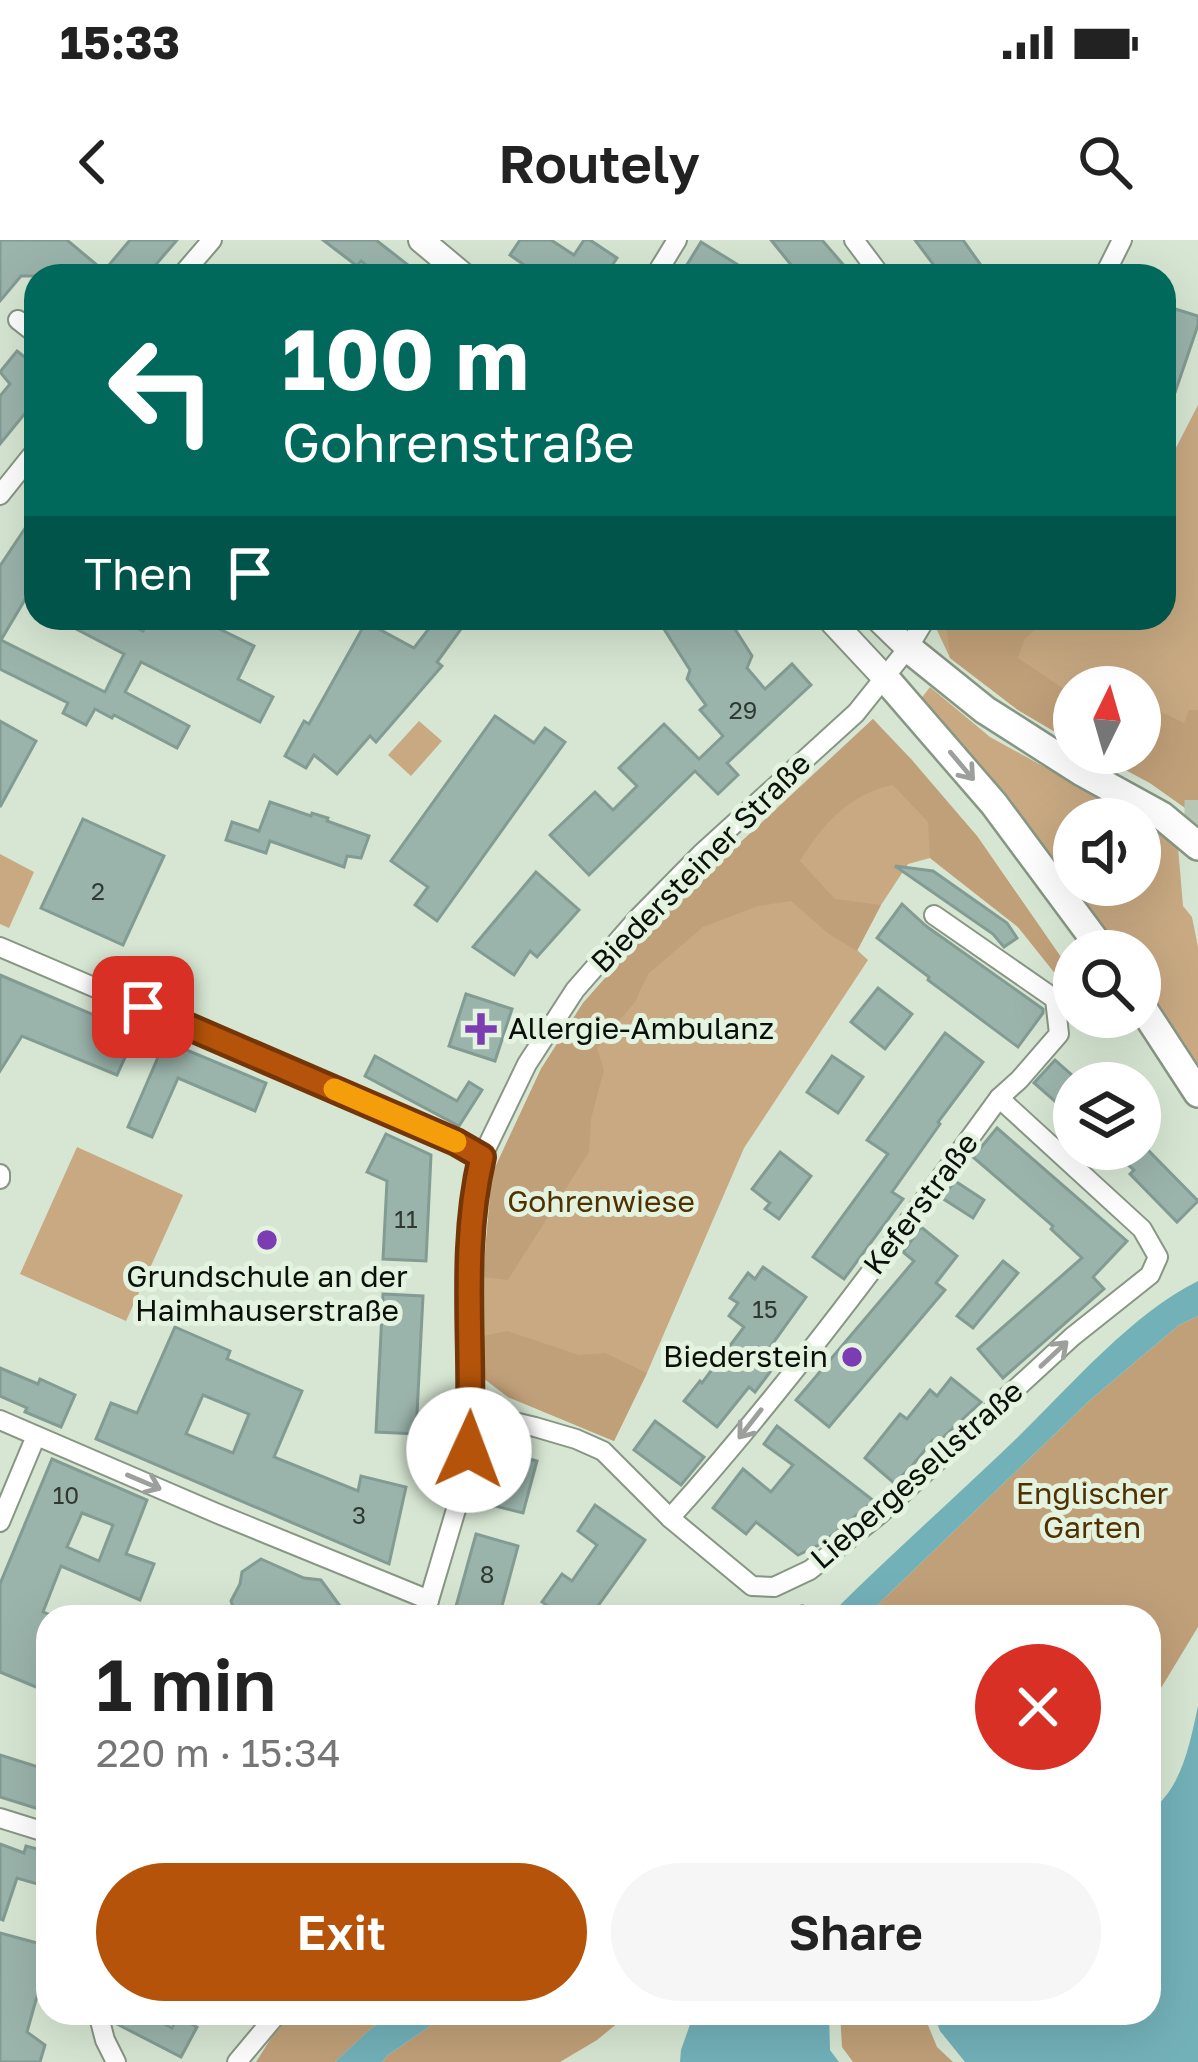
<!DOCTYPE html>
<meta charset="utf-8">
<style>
body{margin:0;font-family:"Golos Text",sans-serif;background:#f6f6f6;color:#222;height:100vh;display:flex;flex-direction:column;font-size:45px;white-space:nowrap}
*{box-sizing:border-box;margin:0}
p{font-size:39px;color:#767676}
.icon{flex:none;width:66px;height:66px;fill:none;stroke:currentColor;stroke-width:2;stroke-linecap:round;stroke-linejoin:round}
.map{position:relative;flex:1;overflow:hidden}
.details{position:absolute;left:36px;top:1365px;width:1125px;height:420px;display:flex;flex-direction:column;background:#fff;border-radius:36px;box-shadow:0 12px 48px #0002}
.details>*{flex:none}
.hud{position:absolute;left:24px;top:24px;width:1152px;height:366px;border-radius:36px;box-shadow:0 12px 48px #0002;background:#00695c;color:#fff;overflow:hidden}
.needle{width:78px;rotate:5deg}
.fabs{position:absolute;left:1053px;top:426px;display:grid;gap:24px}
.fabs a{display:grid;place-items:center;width:108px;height:108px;border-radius:50%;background:#fff;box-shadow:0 12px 48px #0002;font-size:60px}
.pin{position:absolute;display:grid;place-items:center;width:102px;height:102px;color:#fff;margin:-51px;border-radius:24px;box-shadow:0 6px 18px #0006}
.me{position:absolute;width:132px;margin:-66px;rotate:2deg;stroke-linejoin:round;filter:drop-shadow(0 0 9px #0008)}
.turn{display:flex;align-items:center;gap:42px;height:252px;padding:0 60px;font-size:54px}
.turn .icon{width:156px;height:156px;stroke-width:2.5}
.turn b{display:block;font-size:84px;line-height:102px}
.then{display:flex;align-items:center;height:114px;padding:0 60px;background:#0003;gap:24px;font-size:45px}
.round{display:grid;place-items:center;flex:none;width:126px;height:126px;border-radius:63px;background:#f6f6f6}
.head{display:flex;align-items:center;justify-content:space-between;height:204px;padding:0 60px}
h1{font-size:72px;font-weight:600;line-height:90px}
.action{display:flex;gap:24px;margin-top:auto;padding:24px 60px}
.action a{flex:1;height:138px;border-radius:72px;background:#b45309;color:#fff;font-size:48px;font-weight:600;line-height:138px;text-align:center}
.action a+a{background:#f6f6f6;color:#222}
.status{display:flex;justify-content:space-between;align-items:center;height:84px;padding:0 60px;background:#fff;direction:ltr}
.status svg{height:33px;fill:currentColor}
header{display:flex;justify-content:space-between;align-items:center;height:156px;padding:0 60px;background:#fff;font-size:54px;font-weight:600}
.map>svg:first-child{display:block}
</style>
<div class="status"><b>15:33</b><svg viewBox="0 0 49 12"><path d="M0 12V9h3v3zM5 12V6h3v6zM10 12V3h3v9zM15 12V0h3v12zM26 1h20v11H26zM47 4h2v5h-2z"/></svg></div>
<header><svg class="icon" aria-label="back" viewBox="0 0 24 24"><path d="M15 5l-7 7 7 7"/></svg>Routely<svg class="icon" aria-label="search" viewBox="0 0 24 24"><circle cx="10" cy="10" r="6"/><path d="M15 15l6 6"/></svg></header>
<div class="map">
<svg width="1198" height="1822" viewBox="0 0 1198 1822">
<rect width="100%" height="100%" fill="#d7e6d3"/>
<g fill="#c8a982">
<path d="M1198,165V577L1150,543L1094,513H1140V447H1074V503L1018,470L950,418L936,388L942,378H1164V231Z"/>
<path d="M930,447L990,497L1139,579H1074V645H1140V580L1178,607L1183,666L1192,677L1198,707V828L1140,743V711H1117L1077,656L920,460Z"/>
<path d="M873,479L977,596L1074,736V757L1018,687L930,618L908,624L881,665L857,710L868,720L744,908L647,1133L614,1201L508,1157L484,1139L483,1037L492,934L541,829L583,763L657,680Z"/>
<path d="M419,481L442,501L411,536L388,515Z"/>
<path d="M0,614L34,632L9,688L0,684Z"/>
<path d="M77,907L183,955L126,1081L20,1034Z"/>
</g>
<g fill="#c0a079">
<path d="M952,378H1047L1024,400L1018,418L1074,456V503L1018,470L950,418L947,391Z"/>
<path d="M1157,470L1184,483L1189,470H1198V577L1150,543L1094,513H1140V472Z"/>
<path d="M873,479L912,520L977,596L1074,736V757L1018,687L930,618L928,582L893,545C849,554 823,584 800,621L835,659L881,665L857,711L829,694L791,661L758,666L703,687L648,734L635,762L597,808L604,830L591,879L589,912L508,1040L483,1037L492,934L541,829L583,763L657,680Z"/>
<path d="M1198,1076V1387L1158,1453L1153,1507L1149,1512V1377H865L1089,1161L1179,1085Z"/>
<path d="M507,1091L579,1115L605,1113L647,1133L614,1201L508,1157L484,1138V1096Z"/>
<path d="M287,1773H397L370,1789L335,1822H256Z"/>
<path d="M449,1773H630L597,1800L560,1822H382L388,1815Z"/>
<path d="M840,1773H923L937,1807L953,1822H853L842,1807Z"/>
</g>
<g fill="#73b1b9">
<path d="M1198,1041V1076L1179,1085L1089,1161L865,1377H772L802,1364L832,1373C893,1312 957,1256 1019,1196C1071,1145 1133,1073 1198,1041Z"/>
<path d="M1198,1466V1822H965L940,1791L933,1773H1149V1572C1182,1549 1190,1503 1198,1466Z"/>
<path d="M397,1773H449L388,1815L382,1822H335L370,1789Z"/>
<path d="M694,1773H829L830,1810L839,1822H680L681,1810Z"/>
</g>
<g fill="#9bb4ab" stroke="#839c93" stroke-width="3" fill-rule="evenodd">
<path d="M0,0H67L104,31L130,0H177L146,36H21L0,61Z"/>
<path d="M323,0H376L422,36H380L361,21L357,26Z"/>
<path d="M520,0H551L574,15L584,0H590L617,18L605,36H540L510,15Z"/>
<path d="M771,0H822L853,36H800Z"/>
<path d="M915,0H963L980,24L964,36H942Z"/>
<path d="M701,2L722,15L756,36H680Z"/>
<path d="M1169,67L1198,76V85L1167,176H1164V83Z"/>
<path d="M17,111L36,126V160L0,204V156L10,144L0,132Z"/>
<path d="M36,272V341L1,400L105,452L124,414L55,378H118L143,391L150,378H197L254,406L238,439L273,457L260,482L141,422L125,452L189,486L177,508L114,475L112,478L95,469L86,485L63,473L68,463L0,429V326Z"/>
<path d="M437,378H469L437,422L442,426L376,502L370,496L337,534L314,515L306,528L285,516L304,481L309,484L366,382L414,408Z"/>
<path d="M673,378H728L752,416L747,428L765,449L792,424L811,445L727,523L738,535L718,554L695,531L589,635L550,595L595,552L613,570L637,546L619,528L664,484L699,519L723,496L700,470L706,465L687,439L690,430L662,386Z"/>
<path d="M495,476L534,503L545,488L565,502L437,681L415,665L428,647L391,621Z"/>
<path d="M0,481L36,501L0,567Z"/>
<path d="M270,562L311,576L312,573L328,578L327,581L369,596L361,618L347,616L344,627L270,601L266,613L226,600L232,582L259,591Z"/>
<path d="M83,579L164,616L123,705L41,668Z"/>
<path d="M895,626L933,631L1007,683L1017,698L1004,707L993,694Z"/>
<path d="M536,632L579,670L537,717L530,711L514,735L473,707Z"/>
<path d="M902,664L926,686L1043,769V773L1018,807L928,740L929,737L877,698Z"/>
<path d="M0,735L136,793L117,835L22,796L0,831Z"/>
<path d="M878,748L912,774L885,809L851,782Z"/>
<path d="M466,754L512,769L495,821L449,806Z"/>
<path d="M945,793L983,822L938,882L940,884L892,952L903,959L844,1039L813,1017L888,914L867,900Z"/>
<path d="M165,801L266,843L255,871L178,838L152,897L128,887Z"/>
<path d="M375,816L457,861L469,842L482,850L459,886L365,836Z"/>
<path d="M832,816L863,837L838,873L807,852Z"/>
<path d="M1055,820L1074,837V878L1034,843Z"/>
<path d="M997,888L1127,1001L1093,1037L1104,1049L1003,1138L978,1109L1082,1018L1051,989L1053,986L973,917Z"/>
<path d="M386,894L431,915L426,1021L383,1019L387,941L367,932Z"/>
<path d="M1110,909H1147L1198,961L1177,982L1130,934L1134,930Z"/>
<path d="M780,912L811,936L779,979L765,969L770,963L752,949Z"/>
<path d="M955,941L984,960L973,978L942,958Z"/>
<path d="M921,987L957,1016L936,1043L945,1050L829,1187L796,1160L914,1021L903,1012Z"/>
<path d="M1003,1021L1018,1033L973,1088L957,1076Z"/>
<path d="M763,1027L806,1057L758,1124L770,1132L755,1152L749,1147L717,1187L684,1161L700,1141L702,1143L744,1087L729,1076L738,1063L730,1058L748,1033L755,1039Z"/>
<path d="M383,1054L423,1056L416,1194L376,1192Z"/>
<path d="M175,1087L230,1111L227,1119L302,1151L274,1217L358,1251L361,1236L406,1247L389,1324L96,1199L111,1163L137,1173ZM203,1155L249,1174L233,1213L186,1194Z"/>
<path d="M0,1128L38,1144L40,1139L75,1155L61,1187L25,1172L27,1168L0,1156Z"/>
<path d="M951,1138L981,1162L937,1203L933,1200L912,1226L894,1243L865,1218L900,1174L907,1179L930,1150L937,1156Z"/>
<path d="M655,1181L704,1217L681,1245L634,1210Z"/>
<path d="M777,1186L874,1261L821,1304L798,1315L756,1282L746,1294L713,1268L743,1229L771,1252L793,1225L764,1204Z"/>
<path d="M489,1208L537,1221L523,1273L475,1261Z"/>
<path d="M52,1219L147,1260L126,1314L154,1324L140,1360L61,1326L43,1372L48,1374V1452L0,1432V1344ZM82,1273L113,1285L99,1321L67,1307Z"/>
<path d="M595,1265L645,1300L590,1377H563L542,1362L562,1334L572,1341L597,1305L578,1291Z"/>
<path d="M476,1294L518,1306L499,1377H453Z"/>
<path d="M261,1319L304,1338L321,1340L348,1377H236L231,1361L240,1344L242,1332Z"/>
<path d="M0,1515L48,1530V1572L0,1557Z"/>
<path d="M0,1604L24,1613L26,1606L48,1612V1647L17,1638L3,1680L0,1679Z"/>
<path d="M0,1693L48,1706V1717L27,1792L45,1805L40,1822H0Z"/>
<path d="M112,1773H144L172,1788L178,1777L197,1787L181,1817L115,1783Z"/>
</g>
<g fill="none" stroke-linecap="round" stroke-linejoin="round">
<path stroke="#b8c6b5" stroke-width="27" stroke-dasharray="27 14" stroke-linecap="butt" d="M1198,560V596"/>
<defs>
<g id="minor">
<path d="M854,0L881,36"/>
<path d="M181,36L212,0"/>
<path d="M655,36L677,0"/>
<path d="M1104,36L1122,0"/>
<path d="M18,80L36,94"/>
<path d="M0,255L36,210"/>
<path d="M280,378H281"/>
<path d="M0,707L456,902L482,917"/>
<path d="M0,934V939"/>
<path d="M471,1177L502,1179L535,1187L576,1199L603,1211L670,1278L752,1346L774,1347L810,1330L880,1274L1072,1097L1150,1035L1158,1017L1142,989L999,858"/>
<path d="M0,1180L216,1273L429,1360"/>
<path d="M670,1278C789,1146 895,1001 999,858L1019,840L1059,794L1055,759L934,675"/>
<path d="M0,1282L36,1196"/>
<path d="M424,1377L463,1246L469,1210L471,1177L468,1035L477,938L482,917L527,824L575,750L638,678L701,614L856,473L908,408L926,378"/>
<path d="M0,1578L48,1593"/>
<path d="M98,1773L105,1800L116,1822"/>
<path d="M237,1822L278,1773"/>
</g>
<g id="major">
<path d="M421,0L464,36"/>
<path d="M829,378L885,438"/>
<path d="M877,378L908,408"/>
</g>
<g id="highway">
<path d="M908,408L985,470L1082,532L1162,576L1198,606"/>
<path d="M885,438L994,564L1103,711"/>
<path d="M1140,764L1198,853"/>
</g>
</defs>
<use href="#minor" stroke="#889684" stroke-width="22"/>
<use href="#major" stroke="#889684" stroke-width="28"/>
<use href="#highway" stroke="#889684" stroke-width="32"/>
<use href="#minor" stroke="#fff" stroke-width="18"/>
<use href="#major" stroke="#fff" stroke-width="24"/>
<use href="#highway" stroke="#fff" stroke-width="27"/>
</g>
<defs><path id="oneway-shaft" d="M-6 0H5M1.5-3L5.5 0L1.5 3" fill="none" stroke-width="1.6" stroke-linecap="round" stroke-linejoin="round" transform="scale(3)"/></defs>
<g stroke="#9d9f9d">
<use href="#oneway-shaft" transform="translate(962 526) rotate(50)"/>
<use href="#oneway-shaft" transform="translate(1054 1114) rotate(-43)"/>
<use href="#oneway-shaft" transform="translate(750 1184) rotate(128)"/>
<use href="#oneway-shaft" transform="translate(144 1242) rotate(23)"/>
</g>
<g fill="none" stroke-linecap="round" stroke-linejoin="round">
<defs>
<path id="route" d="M143,767L456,902L482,917C459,1013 475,1112 469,1210"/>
</defs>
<use href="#route" stroke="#753606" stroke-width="30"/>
<use href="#route" stroke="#b45309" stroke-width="21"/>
<path stroke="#f59e0b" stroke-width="21" d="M334,849L456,902"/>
</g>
<g fill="#7d3db2" stroke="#e4f3e0" stroke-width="4.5">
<path d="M475 771h12v12h12v12h-12v12h-12v-12h-12v-12h12z"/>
<circle cx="267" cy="1000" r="12"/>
<circle cx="852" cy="1117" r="12"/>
</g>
<g text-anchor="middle" stroke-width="10" stroke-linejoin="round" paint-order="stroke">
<g font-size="24" fill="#2f3932">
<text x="743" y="479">29</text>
<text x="98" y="660">2</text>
<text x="406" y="988">11</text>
<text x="765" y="1078">15</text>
<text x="66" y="1264">10</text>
<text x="359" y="1284">3</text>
<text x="487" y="1343">8</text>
</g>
<g font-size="30" fill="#0b100a" stroke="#e4f3e0">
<text transform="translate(701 623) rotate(-45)" y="10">Biedersteiner Straße</text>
<text transform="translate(921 964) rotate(-53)" y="10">Keferstraße</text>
<text transform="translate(917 1235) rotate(-41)" y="10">Liebergesellstraße</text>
</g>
<g font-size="30" fill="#0b100a" stroke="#e4f3e0" text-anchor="start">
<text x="508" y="799">Allergie-Ambulanz</text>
<text x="267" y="1047" text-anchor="middle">Grundschule an der<tspan x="267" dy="34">Haimhauserstraße</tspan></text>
<text x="828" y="1127" text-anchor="end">Biederstein</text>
</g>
<g font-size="30" fill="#513100" stroke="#e4f3e0">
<text x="601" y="972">Gohrenwiese</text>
<text x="1092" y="1264">Englischer<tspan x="1092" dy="34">Garten</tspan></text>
</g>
</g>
</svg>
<div class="fabs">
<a><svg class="needle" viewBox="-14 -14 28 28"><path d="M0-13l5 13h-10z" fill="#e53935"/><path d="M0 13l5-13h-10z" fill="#767676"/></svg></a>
<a><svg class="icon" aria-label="sound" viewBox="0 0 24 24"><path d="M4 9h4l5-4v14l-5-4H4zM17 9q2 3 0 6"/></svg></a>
<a><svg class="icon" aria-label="search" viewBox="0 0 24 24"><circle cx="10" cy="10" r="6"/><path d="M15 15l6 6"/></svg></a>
<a><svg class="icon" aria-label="layers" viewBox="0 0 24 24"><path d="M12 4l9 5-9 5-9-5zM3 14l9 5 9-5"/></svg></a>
</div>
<div class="pin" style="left:143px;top:767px;background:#d93025"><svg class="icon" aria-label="arrive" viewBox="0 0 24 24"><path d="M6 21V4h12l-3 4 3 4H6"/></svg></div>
<svg class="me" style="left:469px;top:1210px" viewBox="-20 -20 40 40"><circle r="19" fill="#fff"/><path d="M0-13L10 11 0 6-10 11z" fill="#b45309"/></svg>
<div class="hud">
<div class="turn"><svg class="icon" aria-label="left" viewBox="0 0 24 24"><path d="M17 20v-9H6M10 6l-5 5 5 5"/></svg><div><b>100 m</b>Gohrenstraße</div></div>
<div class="then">Then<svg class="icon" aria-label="arrive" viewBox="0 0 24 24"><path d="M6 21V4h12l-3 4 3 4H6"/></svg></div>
</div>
<section class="details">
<div class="head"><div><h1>1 min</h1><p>220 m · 15:34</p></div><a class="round" style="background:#d93025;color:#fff"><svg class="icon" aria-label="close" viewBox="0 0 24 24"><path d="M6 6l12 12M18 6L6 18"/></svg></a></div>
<div class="action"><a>Exit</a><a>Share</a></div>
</section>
</div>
